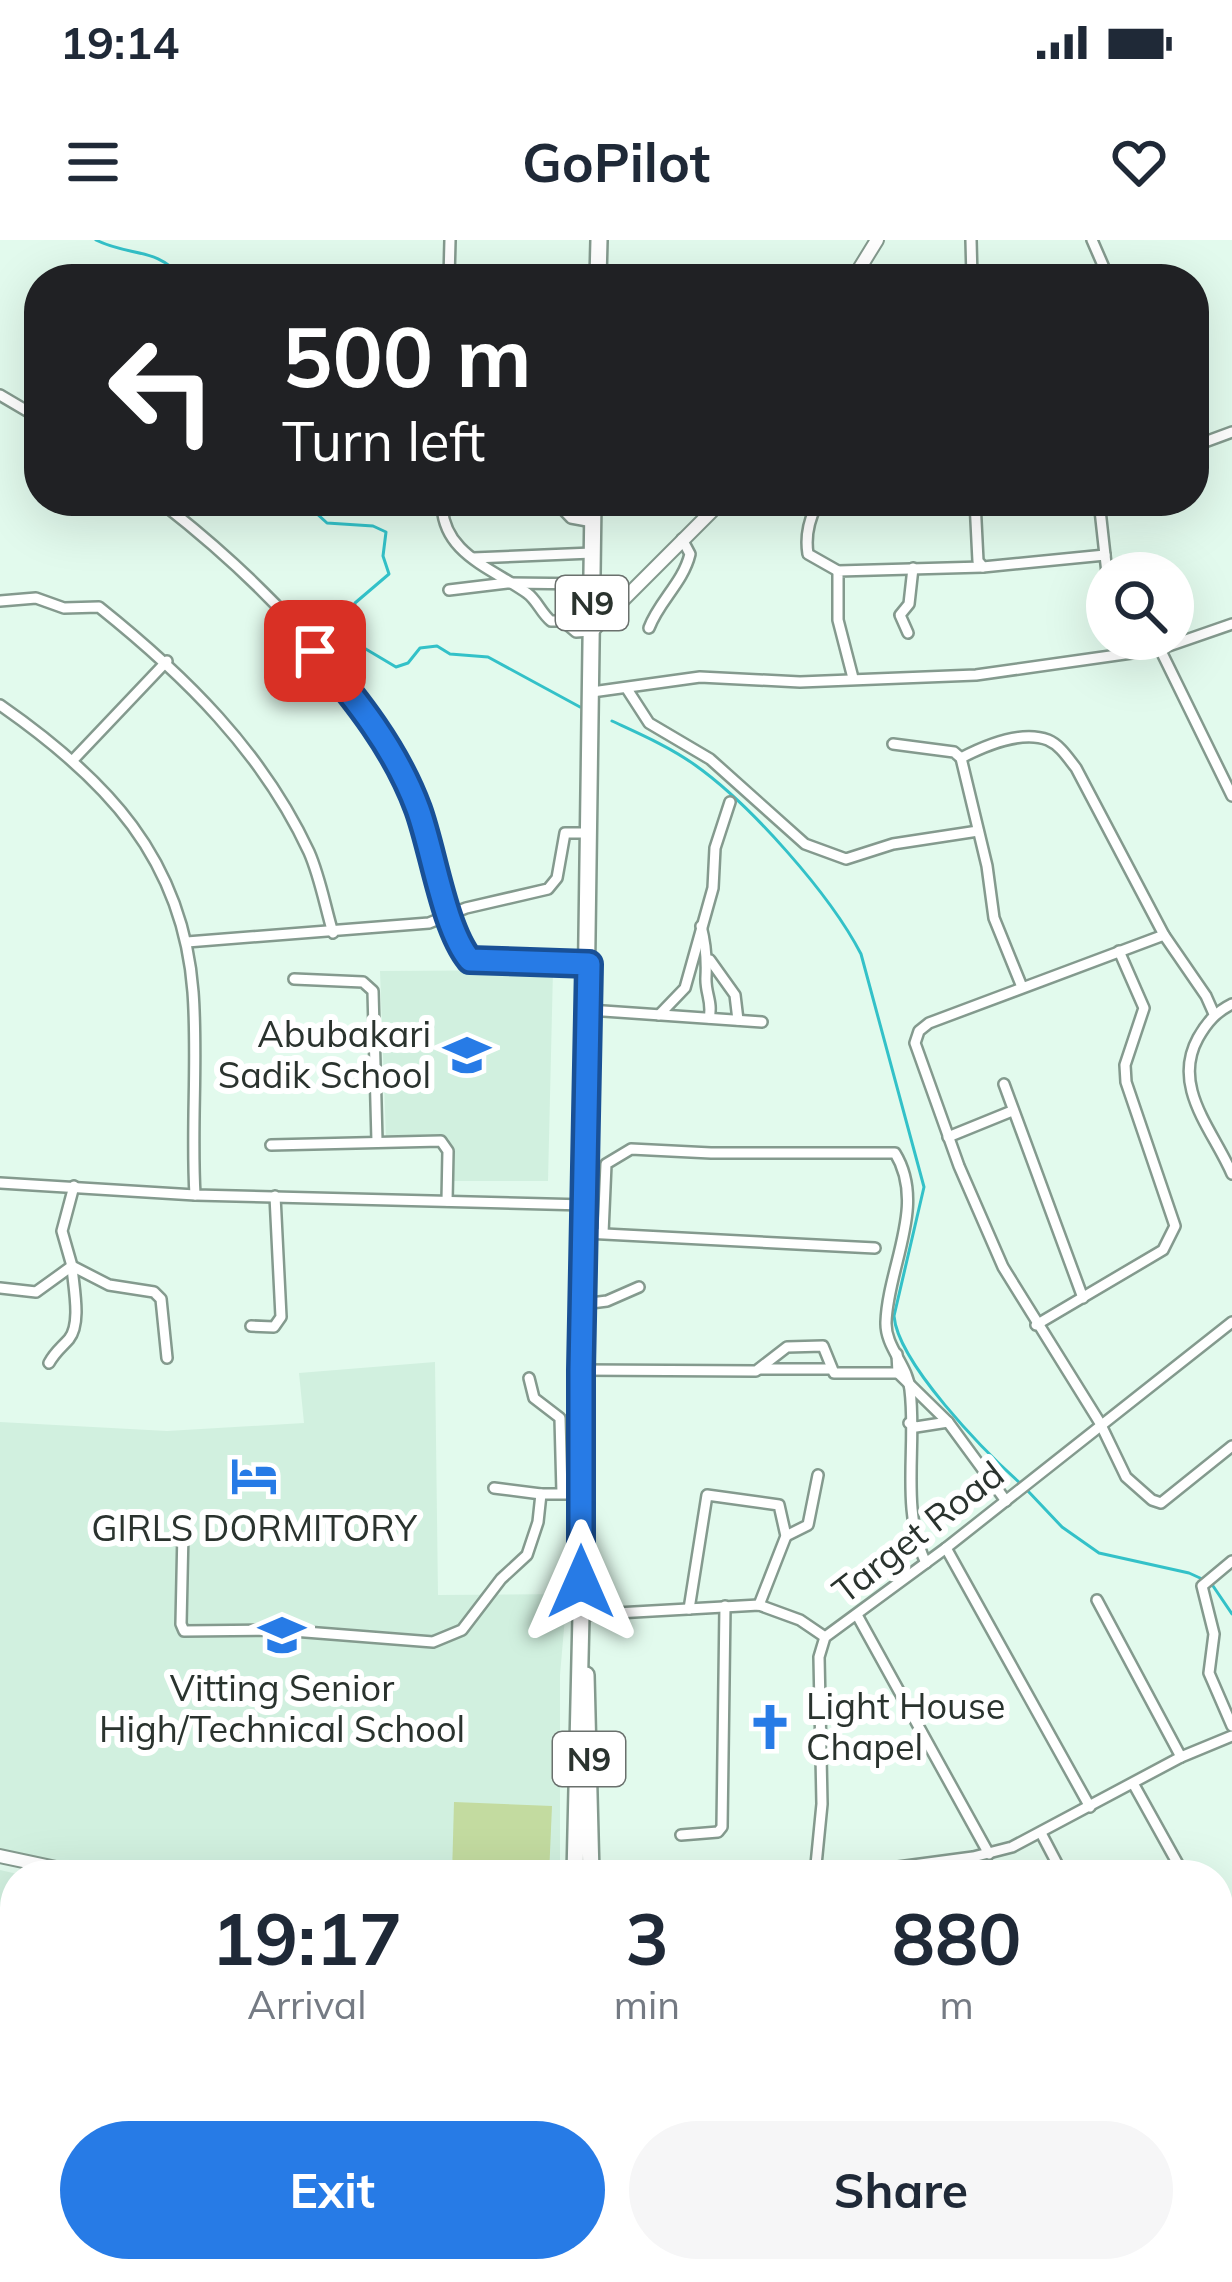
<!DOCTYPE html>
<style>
body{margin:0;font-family:Mulish,sans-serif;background:#f6f6f7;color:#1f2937;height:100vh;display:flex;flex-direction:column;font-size:45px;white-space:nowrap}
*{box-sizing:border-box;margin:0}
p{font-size:39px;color:#747a83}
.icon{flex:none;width:66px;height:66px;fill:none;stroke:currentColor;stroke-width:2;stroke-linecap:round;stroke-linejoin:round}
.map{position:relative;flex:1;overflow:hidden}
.side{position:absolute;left:0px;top:1620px;width:1233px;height:423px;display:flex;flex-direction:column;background:#fff;border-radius:48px 48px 0 0;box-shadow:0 12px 48px #0002}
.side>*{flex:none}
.hud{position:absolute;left:24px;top:24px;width:1185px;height:252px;border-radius:48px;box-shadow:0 12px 48px #0002;background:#202124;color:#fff;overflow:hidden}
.fabs{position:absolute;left:1086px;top:312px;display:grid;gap:24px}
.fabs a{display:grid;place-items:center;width:108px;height:108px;border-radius:50%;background:#fff;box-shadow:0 12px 48px #0002;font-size:60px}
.pin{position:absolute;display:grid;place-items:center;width:102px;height:102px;color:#fff;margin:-51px;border-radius:24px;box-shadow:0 6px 18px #0006}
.me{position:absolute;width:132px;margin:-66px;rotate:0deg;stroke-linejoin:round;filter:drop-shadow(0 0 9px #0008)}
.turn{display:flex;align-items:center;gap:42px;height:252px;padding:0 60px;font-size:54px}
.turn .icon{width:156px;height:156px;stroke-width:2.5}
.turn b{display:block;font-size:84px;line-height:102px}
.eta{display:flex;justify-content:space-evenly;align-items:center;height:204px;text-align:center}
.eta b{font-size:72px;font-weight:700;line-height:84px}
.cta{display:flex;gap:24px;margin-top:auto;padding:24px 60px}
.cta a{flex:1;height:138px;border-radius:72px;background:#277be6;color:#fff;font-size:48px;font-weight:700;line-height:138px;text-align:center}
.cta a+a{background:#f6f6f7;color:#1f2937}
.status{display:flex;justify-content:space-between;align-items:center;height:84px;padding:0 60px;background:#fff;direction:ltr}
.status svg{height:33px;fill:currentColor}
header{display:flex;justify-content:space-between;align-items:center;height:156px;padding:0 60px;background:#fff;font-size:54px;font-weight:700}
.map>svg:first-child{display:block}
</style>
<div class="status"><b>19:14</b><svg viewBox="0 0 49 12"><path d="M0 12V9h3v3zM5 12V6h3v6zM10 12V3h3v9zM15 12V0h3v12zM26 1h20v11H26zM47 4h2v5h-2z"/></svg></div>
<header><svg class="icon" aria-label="menu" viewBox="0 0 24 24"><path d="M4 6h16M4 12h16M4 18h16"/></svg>GoPilot<svg class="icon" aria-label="heart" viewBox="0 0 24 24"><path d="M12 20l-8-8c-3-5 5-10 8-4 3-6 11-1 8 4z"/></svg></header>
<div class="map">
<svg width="1232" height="2042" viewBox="0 0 1232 2042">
<defs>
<pattern id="industrial-grid" width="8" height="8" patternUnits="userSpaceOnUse" patternTransform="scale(3)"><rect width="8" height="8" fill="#d1f0df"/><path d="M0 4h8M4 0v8" fill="none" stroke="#b4cec0"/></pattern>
<pattern id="water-rules" width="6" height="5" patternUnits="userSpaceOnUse" patternTransform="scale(3)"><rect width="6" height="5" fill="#33c1c8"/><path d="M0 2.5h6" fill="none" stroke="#2b9da3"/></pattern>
</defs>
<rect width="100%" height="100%" fill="#e2faed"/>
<g fill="#d1f0df">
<path d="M553,730L548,941H451L449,899L386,898L380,731Z"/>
<path d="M435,1122L438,1355L567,1354L560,1435V1635H113L0,1611V1182L167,1191L304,1183L299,1133Z"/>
<path d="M0,1630L22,1635H15V2028H544L536,2042H0Z"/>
<path d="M825,2028H1020L1018,2042H826Z"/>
</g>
<path fill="url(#industrial-grid)" d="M15,1988V2028H289L288,2042H0V2016Z"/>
<path fill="#c3dba0" d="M454,1562L552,1566L549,1635H452Z"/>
<path fill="url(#water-rules)" d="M0,1756L15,1758V1939L10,1942L0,1939Z"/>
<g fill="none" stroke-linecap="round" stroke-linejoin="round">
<g stroke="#33c1c8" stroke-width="3">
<path d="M96,0C129,17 157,6 183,39"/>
<path d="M303,261L327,283L373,286L386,292L383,316L389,334L355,363L354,402L396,427L408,423L420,408L437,406L450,414L488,417L580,467"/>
<path d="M612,481C640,494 670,507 695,525C750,564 830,654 861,714L924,947L894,1076C898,1123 984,1211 1020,1243"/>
<path d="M1027,1250L1062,1287L1099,1313L1189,1333L1211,1343L1232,1374"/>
</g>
<defs>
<g id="minor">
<path d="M971,0L972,39"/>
<path d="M1092,0L1109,39"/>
<path d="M449,39L450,0"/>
<path d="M0,155L39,178"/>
<path d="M1194,206L1232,192"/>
<path d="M159,261C256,336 364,444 413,557C433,603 441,684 470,720L586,724"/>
<path d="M442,261C441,313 490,327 527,353C537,360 541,373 551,381H563L576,392L591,391"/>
<path d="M555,261L571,278L593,282"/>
<path d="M827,261L818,263C809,279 805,295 808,314L838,331"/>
<path d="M975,261L978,321L983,327L1105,315"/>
<path d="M1099,261L1107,333"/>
<path d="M473,318L592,313"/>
<path d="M449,350L507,343L593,344"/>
<path d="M0,361L36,358L64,368L99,367C184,435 262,511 309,612C320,637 325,666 333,693"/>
<path d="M649,388C659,361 683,343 690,314L682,299"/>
<path d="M908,393L900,375L909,364L913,328"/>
<path d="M1160,409L1232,556"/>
<path d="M853,438L838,380V331L983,327"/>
<path d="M627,449L649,483L710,519L805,604L846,619L893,604L978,591"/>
<path d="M592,452L700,437L800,442L976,435L1160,409L1232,384"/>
<path d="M0,465C105,538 183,618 193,752C198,819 191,887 195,955"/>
<path d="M893,504L954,512L961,518"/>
<path d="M961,518C984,506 1022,490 1048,500C1060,505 1068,518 1076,528L1164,695L1206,756L1214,774"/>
<path d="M961,518L987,626L994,678L1022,747"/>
<path d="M74,519L167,421"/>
<path d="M701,686C706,705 707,718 706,737C705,753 713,762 709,778"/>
<path d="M1164,695L929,783L919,791L915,803L959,926L1003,1027L1100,1183L1126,1237L1152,1260L1161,1263L1232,1206"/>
<path d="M187,702L429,683L466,668L548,649L557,638L565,593H590"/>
<path d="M710,720L735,755L738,780"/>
<path d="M294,739L363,742L373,751L377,901"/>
<path d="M1232,764C1216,772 1207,782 1198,798C1171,847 1213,890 1232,934"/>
<path d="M589,770L762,782"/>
<path d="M659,775L685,748L713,648L715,608L730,562"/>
<path d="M1004,844L1083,1058"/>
<path d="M948,897L1012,871"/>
<path d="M271,905L441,901L448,911L447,961"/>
<path d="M0,943L195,955L585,965"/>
<path d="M74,946L62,991L72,1026L109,1045L154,1052L161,1059L167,1118"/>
<path d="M585,993L875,1008"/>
<path d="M603,993L606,924L631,909L711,913H895C927,965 888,1026 886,1082C885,1107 908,1125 910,1150C917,1206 900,1270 926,1323"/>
<path d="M0,1048L36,1052L72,1026"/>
<path d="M583,1064L607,1061L639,1047"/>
<path d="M1036,1085L1163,1010L1175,986L1126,842L1125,825L1144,768L1119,711"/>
<path d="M251,1086L274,1087L281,1077L275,956"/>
<path d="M897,1114L898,1133L948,1182L1006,1261"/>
<path d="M49,1123C55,1112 61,1108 69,1099C82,1083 73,1045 72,1026"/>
<path d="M760,1129H830"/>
<path d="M581,1130L756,1131L787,1107L823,1106L834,1133H898"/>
<path d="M529,1138L534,1158L560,1178L562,1253"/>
<path d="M909,1183L916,1187L948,1182"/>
<path d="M494,1248L541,1254H581"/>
<path d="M183,1291L181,1384L184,1391L280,1390L433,1402L462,1390L501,1339L527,1315L538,1282L541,1254"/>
<path d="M786,1296L808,1285L818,1235"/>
<path d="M946,1308L1090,1567"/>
<path d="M1232,1321L1202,1346L1214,1394L1209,1433L1232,1486"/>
<path d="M1097,1360L1181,1517"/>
<path d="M689,1369L707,1255L779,1265L786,1296L759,1365"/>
<path d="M581,1375L759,1365L800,1380L825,1397"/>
<path d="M857,1375L989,1614"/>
<path d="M1134,1545L1184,1635"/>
<path d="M1041,1593L1063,1635"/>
<path d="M681,1595L718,1592L722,1587L725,1366"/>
<path d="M815,1635L822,1564L819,1417L825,1397L946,1308L1232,1082"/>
<path d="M838,1635L973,1617L1012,1607L1181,1517L1232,1496"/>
<path d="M1218,1697L1232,1722"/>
<path d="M1218,1960L1232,1862"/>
<path d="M1071,2035L1105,2042"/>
<path d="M1206,2042L1208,2028"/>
</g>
<g id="tertiary">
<path d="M853,39L877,0"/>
<path d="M592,391L722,261"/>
<path d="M0,1616L89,1635"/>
</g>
<path id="secondary" d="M1218,1823L1232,1826"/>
<g id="trunk">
<path d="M598,39L599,0"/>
<path d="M586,1435L591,1635"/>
<path d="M575,1635L581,1375V1130L593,261"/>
<path d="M588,2028L589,2042"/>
<path d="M564,2042L565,2028"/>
</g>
</defs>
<use href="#minor" stroke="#849a8e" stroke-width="14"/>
<use href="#tertiary" stroke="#849a8e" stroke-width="16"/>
<use href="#secondary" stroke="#849a8e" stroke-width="18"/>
<use href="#trunk" stroke="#849a8e" stroke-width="20"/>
<use href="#minor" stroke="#fff" stroke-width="9"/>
<use href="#tertiary" stroke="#fff" stroke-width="12"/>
<use href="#secondary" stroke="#fff" stroke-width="14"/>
<use href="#trunk" stroke="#fff" stroke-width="15"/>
</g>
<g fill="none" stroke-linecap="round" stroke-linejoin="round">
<defs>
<path id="route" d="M315,411C356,459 396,509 418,569C433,610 444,689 470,720L589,724L581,1130V1342"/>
</defs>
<use href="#route" stroke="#195096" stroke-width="30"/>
<use href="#route" stroke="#277be6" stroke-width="21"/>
</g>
<defs>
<symbol id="school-bare" viewBox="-9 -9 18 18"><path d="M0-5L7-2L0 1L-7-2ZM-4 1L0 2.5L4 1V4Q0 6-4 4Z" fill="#277be6" stroke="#fff" stroke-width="2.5" paint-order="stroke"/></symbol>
<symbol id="hotel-bare" viewBox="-9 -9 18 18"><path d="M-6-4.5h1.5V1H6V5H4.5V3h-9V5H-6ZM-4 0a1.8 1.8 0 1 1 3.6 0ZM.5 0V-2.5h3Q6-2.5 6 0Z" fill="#277be6" stroke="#fff" stroke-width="2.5" paint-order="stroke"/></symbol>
<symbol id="church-bare" viewBox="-9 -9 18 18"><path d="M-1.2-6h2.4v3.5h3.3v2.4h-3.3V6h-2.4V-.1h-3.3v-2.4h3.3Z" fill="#277be6" stroke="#fff" stroke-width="2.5" paint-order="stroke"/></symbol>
</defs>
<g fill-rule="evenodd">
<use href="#school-bare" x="434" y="782" width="66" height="66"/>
<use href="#hotel-bare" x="221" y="1203" width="66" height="66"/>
<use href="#school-bare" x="249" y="1362" width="66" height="66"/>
<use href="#church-bare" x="737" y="1454" width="66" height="66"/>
</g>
<g text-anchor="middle" stroke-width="12" stroke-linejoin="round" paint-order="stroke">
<g fill="#fff" stroke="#6a706d" stroke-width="3">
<rect x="556" y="336" width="72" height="54" rx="9"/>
<rect x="553" y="1492" width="72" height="54" rx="9"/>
</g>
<g font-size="33" font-weight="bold" fill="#2a332e">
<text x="592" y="375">N9</text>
<text x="589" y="1531">N9</text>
</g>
<g font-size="36" fill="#2a332e" stroke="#fff">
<text x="431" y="807" text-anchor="end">Abubakari<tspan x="431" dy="41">Sadik School</tspan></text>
<text x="254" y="1301">GIRLS DORMITORY</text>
<text x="282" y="1461">Vitting Senior<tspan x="282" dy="41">High/Technical School</tspan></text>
<text x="806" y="1479" text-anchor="start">Light House<tspan x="806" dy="41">Chapel</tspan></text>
</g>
<g font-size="36" fill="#2a332e" stroke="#fff">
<text transform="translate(918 1292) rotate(-38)" y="13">Target Road</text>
</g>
</g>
</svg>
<div class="fabs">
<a><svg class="icon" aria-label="search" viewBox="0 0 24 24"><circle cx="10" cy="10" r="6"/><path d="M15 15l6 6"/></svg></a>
</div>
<div class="pin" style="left:315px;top:411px;background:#d93025"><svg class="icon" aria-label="arrive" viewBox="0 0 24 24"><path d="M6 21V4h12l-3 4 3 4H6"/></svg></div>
<svg class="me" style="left:581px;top:1342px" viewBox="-20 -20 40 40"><path d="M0-17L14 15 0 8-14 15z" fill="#277be6" stroke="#fff" stroke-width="4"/></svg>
<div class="hud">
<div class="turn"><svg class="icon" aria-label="left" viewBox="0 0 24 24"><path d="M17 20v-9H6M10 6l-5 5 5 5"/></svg><div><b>500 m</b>Turn left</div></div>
</div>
<section class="side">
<div class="eta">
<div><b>19:17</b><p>Arrival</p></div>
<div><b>3</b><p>min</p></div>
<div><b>880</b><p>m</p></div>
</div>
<div class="cta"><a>Exit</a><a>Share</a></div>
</section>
</div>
